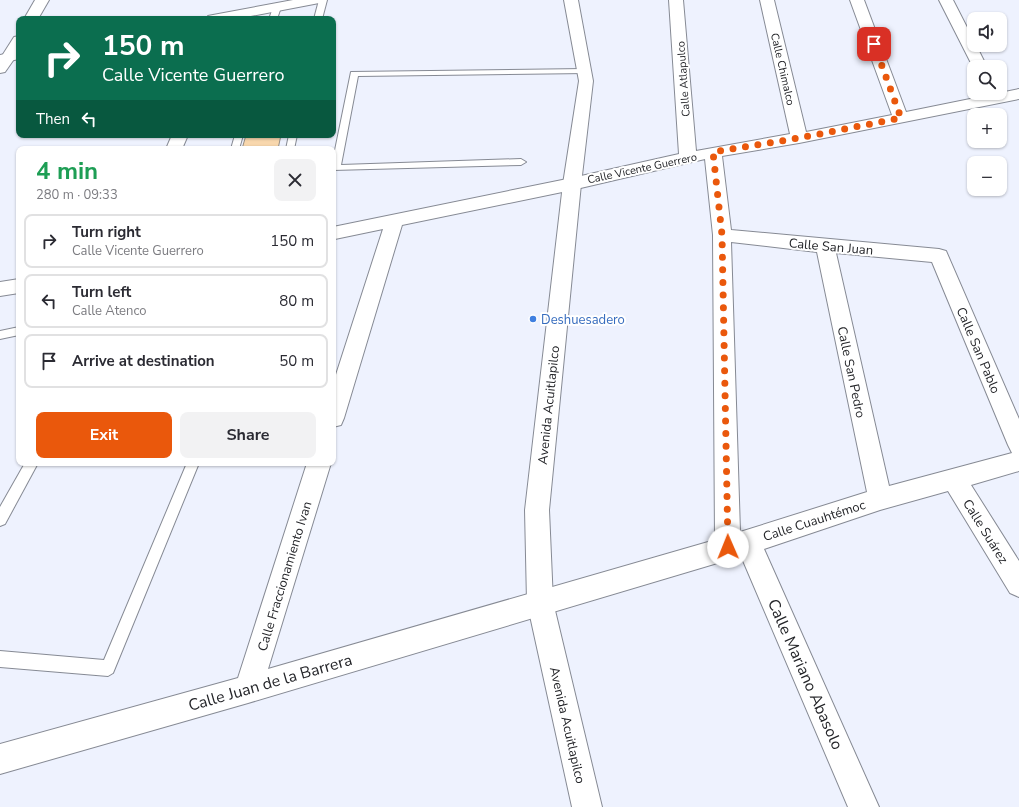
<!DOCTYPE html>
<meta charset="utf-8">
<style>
body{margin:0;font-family:"Nunito Sans",sans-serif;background:#f2f2f3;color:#2b2b33;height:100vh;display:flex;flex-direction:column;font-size:15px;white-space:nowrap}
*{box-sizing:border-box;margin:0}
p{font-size:13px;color:#7c7c81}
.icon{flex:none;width:22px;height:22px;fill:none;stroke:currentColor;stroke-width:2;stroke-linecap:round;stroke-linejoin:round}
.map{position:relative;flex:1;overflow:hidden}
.details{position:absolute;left:16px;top:146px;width:320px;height:320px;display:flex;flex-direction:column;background:#fff;border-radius:8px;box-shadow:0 1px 3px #0004}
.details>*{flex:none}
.guide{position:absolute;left:16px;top:16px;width:320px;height:122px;border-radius:8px;box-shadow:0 1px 3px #0004;background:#0b6e4f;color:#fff;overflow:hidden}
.fabs{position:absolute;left:967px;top:12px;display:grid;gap:8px}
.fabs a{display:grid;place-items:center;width:40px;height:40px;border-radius:8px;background:#fff;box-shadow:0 1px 3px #0004;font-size:20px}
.pin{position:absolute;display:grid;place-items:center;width:34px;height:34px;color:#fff;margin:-17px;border-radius:8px;box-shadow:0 2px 6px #0006}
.me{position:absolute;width:44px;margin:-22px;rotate:359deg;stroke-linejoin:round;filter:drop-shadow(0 0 3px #0008)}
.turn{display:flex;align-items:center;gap:14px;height:84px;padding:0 20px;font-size:18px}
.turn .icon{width:52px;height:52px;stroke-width:2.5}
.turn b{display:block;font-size:28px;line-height:34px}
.then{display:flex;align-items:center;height:38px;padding:0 20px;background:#0003;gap:8px;font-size:15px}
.round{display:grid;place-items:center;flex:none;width:42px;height:42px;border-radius:8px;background:#f2f2f3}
.headline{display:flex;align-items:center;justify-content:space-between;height:68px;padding:0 20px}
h1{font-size:24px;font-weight:700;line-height:30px;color:#1e9e55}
.action{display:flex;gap:8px;margin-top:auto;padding:8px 20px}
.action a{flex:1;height:46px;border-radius:8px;background:#ea580c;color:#fff;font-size:16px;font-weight:700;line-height:46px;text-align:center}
.action a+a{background:#f2f2f3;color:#2b2b33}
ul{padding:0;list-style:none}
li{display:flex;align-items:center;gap:12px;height:54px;margin:0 8px 6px;padding:0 12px;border:2px solid #e1e1e2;border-radius:8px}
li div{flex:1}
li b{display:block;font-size:15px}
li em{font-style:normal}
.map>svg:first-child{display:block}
</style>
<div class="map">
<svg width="1019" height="807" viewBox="0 0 1019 807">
<rect width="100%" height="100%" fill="#eef2fe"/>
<path fill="#f8d7ad" stroke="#948d84" d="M246,135H281L278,149H242Z"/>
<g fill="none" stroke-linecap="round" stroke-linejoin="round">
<defs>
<g id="service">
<path d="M319,0H327L322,19H314Z"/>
<path d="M274,5H280L281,7L277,19H269Z"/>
<path d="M584,69L588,71L587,73L358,76L341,165L521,159L526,162L521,165L333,170V160L351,72Z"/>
<path d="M235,135H243L239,149H231Z"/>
<path d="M289,135H297L294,149H286Z"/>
<path d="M19,327V335L0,339V331Z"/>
<path d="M25,463H38L5,524L0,526V507Z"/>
<path d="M187,463H199L113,673L108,676L0,667V651L104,660Z"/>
</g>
<g id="minor">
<path d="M35,0H49L38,19H24Z"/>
<path d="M669,0H683L696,151L790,134L760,0H774L806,132L892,115L850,0H864L906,112L1019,89V99L799,143L722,156L731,230L939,249L946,251L1019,419V471L971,485L1019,561V597L1010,593L948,491L880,510L764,549L879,807H848L741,556L248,703L0,774V744L238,678L307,463H331L268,669L715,540L713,235L705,159L572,190L402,225L344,418L341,425L333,427V384L383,229L335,239H333V227L572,178L679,154ZM731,242L817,252L867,492L740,532ZM836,253L932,262L1008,445L1012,453L889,486Z"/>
<path d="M939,0H953L974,41V45H976L987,67H974V69Z"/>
<path d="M19,36V52L5,72L0,73V59L14,37Z"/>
<path d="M172,135H188L182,149H166Z"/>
<path d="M19,279V293L0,296V282Z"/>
</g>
<g id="tertiary">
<path d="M293,0H321L319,3L314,4L235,19H206L208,16L213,15Z"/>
<path d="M19,51V59L0,63V55Z"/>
</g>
<path id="secondary" d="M564,0H578L593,81L581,184L549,510L553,602L602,807H572L527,602L525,510L563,184L579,81Z"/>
</defs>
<use href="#service" stroke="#868a94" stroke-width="2"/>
<use href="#minor" stroke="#868a94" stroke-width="2"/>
<use href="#tertiary" stroke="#868a94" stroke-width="2"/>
<use href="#secondary" stroke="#868a94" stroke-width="2"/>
<use href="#service" fill="#fff" fill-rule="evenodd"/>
<use href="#minor" fill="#fff" fill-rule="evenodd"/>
<use href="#tertiary" fill="#fff" fill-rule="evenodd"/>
<use href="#secondary" fill="#fff" fill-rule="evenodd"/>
</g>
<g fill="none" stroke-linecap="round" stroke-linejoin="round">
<path stroke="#ea580c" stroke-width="7" stroke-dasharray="0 12.6" d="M728,547L722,235L713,152L799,138L901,118L874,44"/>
</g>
<circle fill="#3f7fe0" stroke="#fff" stroke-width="1.5" cx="533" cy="319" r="4"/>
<g text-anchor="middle" stroke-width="4" stroke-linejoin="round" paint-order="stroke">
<g font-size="11" fill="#242529" stroke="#fff">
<text transform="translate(783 69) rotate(77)" y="4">Calle Chimalco</text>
<text transform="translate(683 79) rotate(-94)" y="4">Calle Atlapulco</text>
<text transform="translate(642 168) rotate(-12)" y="4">Calle Vicente Guerrero</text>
</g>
<g font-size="13" fill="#242529" stroke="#fff">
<text transform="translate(831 246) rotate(5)" y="5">Calle San Juan</text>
<text transform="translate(979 350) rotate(67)" y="5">Calle San Pablo</text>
<text transform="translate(852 372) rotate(78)" y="5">Calle San Pedro</text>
<text transform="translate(548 405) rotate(-84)" y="5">Avenida Acuitlapilco</text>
<text transform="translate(814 520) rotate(-18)" y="5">Calle Cuauhtémoc</text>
<text transform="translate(986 531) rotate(58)" y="5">Calle Suárez</text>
<text transform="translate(284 576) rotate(-73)" y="5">Calle Fraccionamiento Ivan</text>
<text transform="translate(568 725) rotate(77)" y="5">Avenida Acuitlapilco</text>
</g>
<g font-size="13" fill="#366cbe" stroke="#fff" text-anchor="start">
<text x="541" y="324">Deshuesadero</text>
</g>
<g font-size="16" fill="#242529" stroke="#fff">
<text transform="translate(806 674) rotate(66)" y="6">Calle Mariano Abasolo</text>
<text transform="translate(270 682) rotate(-16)" y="6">Calle Juan de la Barrera</text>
</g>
</g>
</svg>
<div class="fabs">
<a><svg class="icon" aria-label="sound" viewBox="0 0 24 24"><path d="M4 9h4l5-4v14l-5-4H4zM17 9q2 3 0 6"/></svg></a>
<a><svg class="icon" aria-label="search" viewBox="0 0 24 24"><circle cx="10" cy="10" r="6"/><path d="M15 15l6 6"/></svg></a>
<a>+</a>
<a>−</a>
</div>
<div class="pin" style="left:874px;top:44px;background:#d93025"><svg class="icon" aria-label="arrive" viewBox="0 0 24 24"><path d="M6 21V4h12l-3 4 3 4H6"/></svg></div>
<svg class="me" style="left:728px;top:547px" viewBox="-20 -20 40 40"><circle r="19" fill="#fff"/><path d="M0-13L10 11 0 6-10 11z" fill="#ea580c"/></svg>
<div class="guide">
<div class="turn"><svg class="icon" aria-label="right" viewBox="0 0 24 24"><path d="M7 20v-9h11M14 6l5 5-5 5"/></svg><div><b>150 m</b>Calle Vicente Guerrero</div></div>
<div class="then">Then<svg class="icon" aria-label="left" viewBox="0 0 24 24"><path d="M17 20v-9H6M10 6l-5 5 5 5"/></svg></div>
</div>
<section class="details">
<div class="headline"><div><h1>4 min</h1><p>280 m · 09:33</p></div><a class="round"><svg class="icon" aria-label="close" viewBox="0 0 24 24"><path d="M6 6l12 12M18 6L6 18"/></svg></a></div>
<ul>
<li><svg class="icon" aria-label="right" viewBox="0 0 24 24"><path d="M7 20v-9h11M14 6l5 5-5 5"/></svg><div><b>Turn right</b><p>Calle Vicente Guerrero</p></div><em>150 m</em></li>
<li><svg class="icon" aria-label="left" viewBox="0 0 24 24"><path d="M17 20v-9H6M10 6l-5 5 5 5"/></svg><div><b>Turn left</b><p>Calle Atenco</p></div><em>80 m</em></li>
<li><svg class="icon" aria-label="arrive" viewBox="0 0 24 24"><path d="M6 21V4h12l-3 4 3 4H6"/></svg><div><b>Arrive at destination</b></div><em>50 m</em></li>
</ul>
<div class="action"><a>Exit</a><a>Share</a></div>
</section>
</div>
